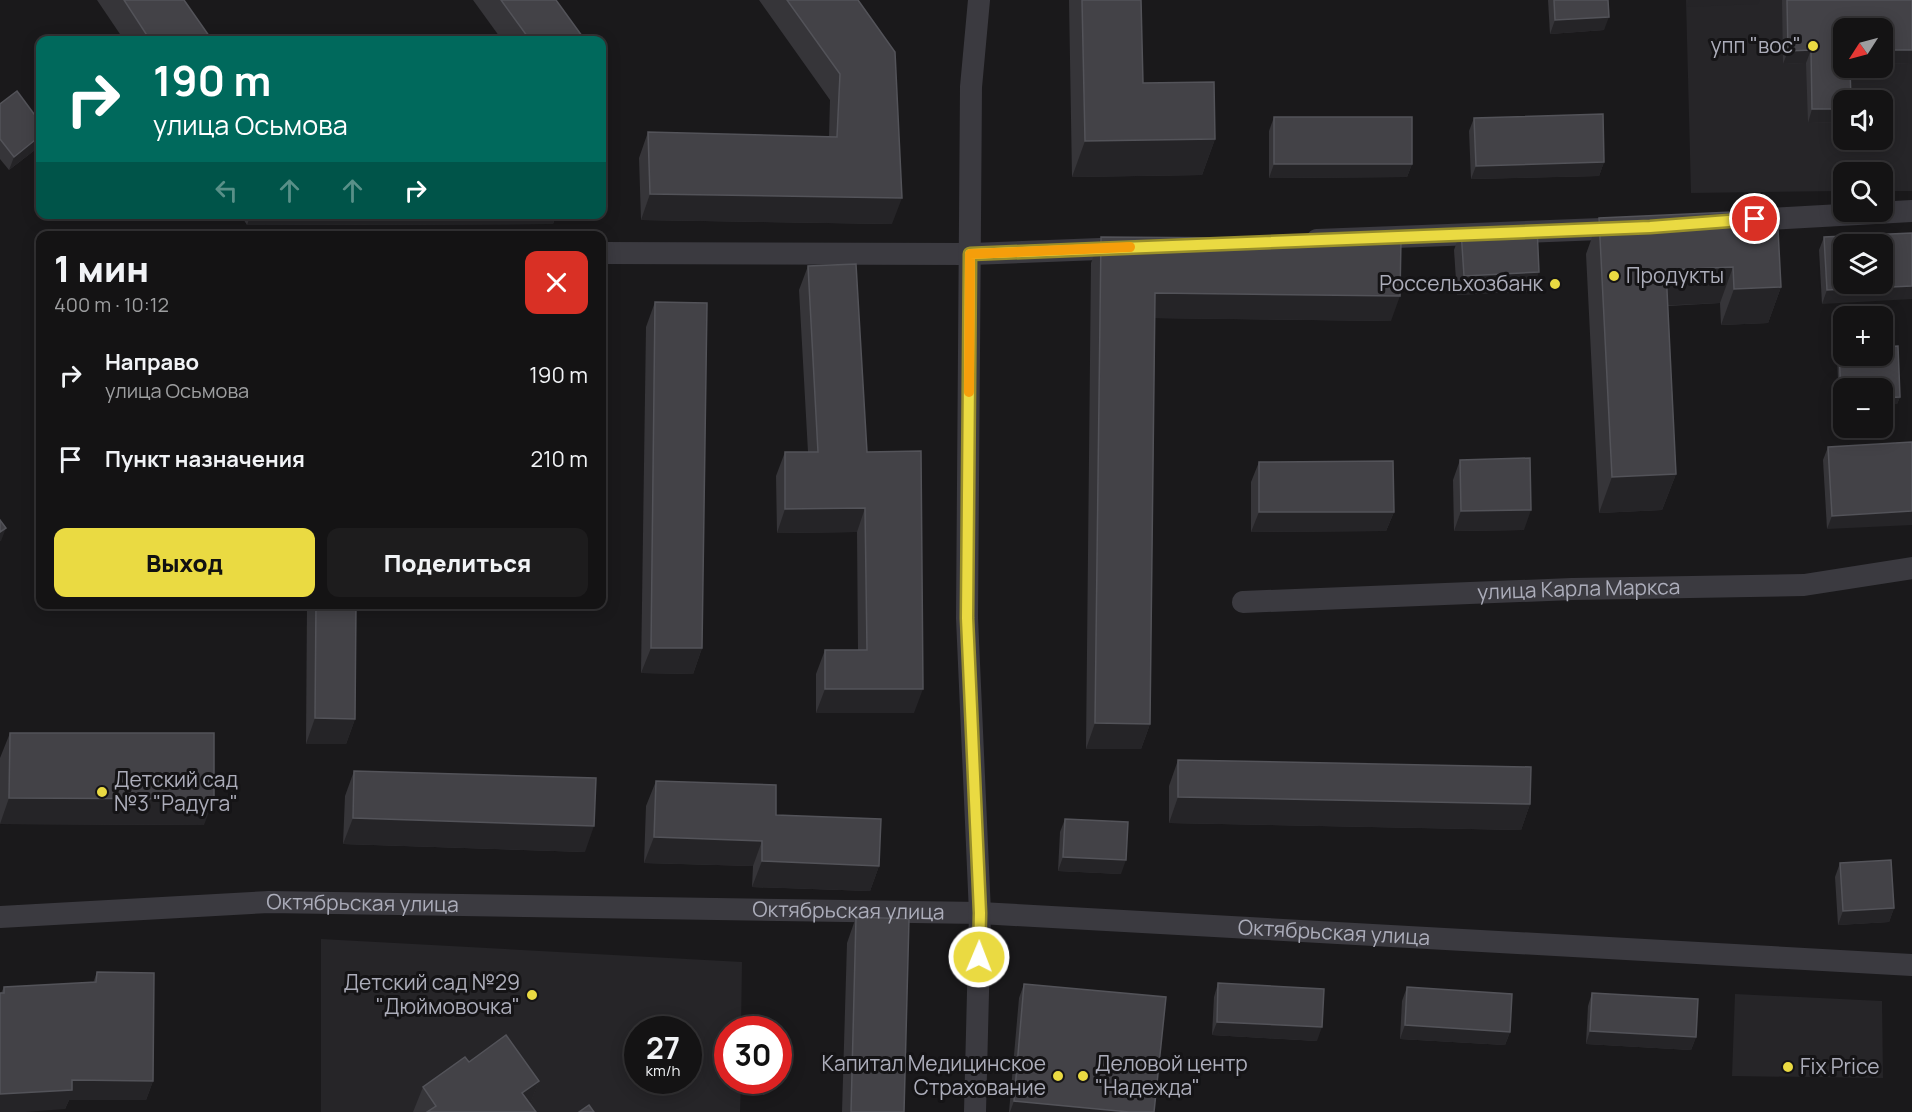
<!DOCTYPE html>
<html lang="ru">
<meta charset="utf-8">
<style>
body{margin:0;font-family:Manrope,sans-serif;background:#1d1c1d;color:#f1f3f6;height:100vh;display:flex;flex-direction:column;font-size:22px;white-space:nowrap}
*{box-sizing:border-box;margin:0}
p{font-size:20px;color:#9d9ea0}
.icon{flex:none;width:33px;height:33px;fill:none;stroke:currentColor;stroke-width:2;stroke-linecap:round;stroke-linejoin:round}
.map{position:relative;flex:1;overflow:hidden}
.details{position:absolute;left:36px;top:231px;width:570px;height:378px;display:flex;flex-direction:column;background:#141314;border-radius:12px;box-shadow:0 3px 15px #0003,0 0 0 2px #333234}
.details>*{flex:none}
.guide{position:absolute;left:36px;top:36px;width:570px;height:183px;border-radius:12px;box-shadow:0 3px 15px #0003,0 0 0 2px #333234;background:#00695c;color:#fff;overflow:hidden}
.needle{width:39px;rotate:234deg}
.buttons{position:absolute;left:1833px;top:18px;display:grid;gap:12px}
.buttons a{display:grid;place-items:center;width:60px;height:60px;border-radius:12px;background:#141314;box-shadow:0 3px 15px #0003,0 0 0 2px #333234;font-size:30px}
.speed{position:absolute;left:624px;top:1016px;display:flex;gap:12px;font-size:30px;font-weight:700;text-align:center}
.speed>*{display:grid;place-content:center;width:78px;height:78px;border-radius:50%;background:#141314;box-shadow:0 3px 15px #0003,0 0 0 2px #333234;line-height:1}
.speed small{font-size:15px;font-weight:400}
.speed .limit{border:9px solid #d22;background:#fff;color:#111}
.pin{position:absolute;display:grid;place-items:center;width:51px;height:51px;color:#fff;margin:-26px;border:3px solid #fff;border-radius:50%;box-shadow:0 2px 6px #0007}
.me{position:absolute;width:66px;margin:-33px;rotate:1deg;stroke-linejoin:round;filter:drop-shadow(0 0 4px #0008)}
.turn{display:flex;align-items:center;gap:21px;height:126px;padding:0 18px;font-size:27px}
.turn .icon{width:78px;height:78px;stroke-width:2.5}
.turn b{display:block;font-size:42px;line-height:51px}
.lanes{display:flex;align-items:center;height:57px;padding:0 18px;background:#0003;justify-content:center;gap:30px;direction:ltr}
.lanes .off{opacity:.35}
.round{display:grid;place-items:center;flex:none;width:63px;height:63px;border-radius:12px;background:#1d1c1d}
.headline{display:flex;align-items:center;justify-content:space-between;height:102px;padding:0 18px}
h1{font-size:36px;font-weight:800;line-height:45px}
.primary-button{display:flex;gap:12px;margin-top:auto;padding:12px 18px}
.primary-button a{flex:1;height:69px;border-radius:12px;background:#eada42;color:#111;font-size:24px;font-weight:800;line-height:69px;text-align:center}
.primary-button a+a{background:#1d1c1d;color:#f1f3f6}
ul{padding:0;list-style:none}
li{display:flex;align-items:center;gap:18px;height:84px;padding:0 18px}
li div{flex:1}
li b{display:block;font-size:22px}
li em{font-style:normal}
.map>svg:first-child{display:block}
</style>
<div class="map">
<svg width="1912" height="1112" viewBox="0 0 1912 1112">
<rect width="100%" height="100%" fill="#1a191b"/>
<g fill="#262528" fill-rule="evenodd">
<path d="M1686,0H1912V191H1883L1882,172H1844L1843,191L1691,193ZM1844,28H1882V68H1844ZM1844,100H1882V140H1844Z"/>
<path d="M321,939L742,962L741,1029H728V1080H741L740,1112H321ZM638,1029H688V1080H638Z"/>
<path d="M1735,994L1882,1001L1883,1078L1732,1076Z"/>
</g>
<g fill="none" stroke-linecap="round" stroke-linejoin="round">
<g stroke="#3b3a40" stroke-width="22">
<path d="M1749,220L1912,211"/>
<path d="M1317,240L1626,228"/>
<path d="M602,253L971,254L1125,248"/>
<path id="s1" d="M1243,602L1572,589L1804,585L1912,568"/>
<path id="s2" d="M0,917L269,902L980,913L1912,965"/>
<path d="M975,1112L980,913L967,618L971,87L979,0"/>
</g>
</g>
<g fill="#363539">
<path d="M97,0H184L212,40H124Z"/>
<path d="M473,0H556L585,40H502Z"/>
<path d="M759,0H858L892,224L641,220L639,158L648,132L829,137L830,100Z"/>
<path d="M1069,0H1141L1143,83L1215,139L1202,175L1072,177Z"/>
<path d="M1548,0H1608L1604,30L1550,34Z"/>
<path d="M1782,0H1912V63L1882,64L1844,28V122L1808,123L1806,63L1783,64Z"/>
<path d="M0,104L40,122V146L9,170L0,159Z"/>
<path d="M1274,117L1412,164L1407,177L1269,178V131Z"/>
<path d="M1474,118L1604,162L1599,176L1471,179L1469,131Z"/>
<path d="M240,214H556L553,224L247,225Z"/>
<path d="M1599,218L1781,287L1768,323L1721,325L1720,303L1668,306L1676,474L1662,510L1599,513L1586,254Z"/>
<path d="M1461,230L1532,291L1457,295L1454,250Z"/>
<path d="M1912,233L1822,304L1819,250L1824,237Z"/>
<path d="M1101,237L1391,321L1155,318L1150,724L1141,749H1086L1091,263Z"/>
<path d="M808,266L867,452L914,713H816V674L825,650H858L857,532L777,533L776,476L785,452H808L799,290Z"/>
<path d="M655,302L702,648L693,674L641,673L646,327Z"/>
<path d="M1839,348L1900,397L1897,404L1844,388V406H1839L1837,355Z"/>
<path d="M1912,442L1827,529L1823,460L1828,447Z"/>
<path d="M1460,460L1524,530L1454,531L1453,480Z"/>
<path d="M1259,462L1394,512L1386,531L1251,532V482Z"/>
<path d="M307,604H356L355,719L346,744H306Z"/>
<path d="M10,733L204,825L0,824V758Z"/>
<path d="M1178,760L1530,804L1521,830L1169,823V786Z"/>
<path d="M354,771L585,852L343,844L345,796Z"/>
<path d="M656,781L776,815L879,866L870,891L752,887L753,866L644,863L646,806Z"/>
<path d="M1065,819L1121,874L1058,871L1060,832Z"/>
<path d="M1840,863L1894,908L1889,922L1838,925L1835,877Z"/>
<path d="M856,917L904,1112H842L847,943Z"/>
<path d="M97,972L153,1081L146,1100H69L65,1109L1,993L4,987L93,983Z"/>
<path d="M1218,983L1317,1041L1212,1035L1214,997Z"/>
<path d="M1024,984L1154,1112H1009L1019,998Z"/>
<path d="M1407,987L1510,1032L1505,1045L1400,1039L1402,1001Z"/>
<path d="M1592,993L1696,1037L1691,1050L1586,1044L1588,1006Z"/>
<path d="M469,1062L539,1081L530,1104L536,1112H413L423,1087Z"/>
</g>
<g fill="#252427">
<path d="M1689,0H1760L1758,4L1687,7Z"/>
<path d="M1609,17L1604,30L1550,34L1555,20Z"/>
<path d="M1811,50L1806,63L1783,64L1788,51Z"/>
<path d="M1882,50H1912V63L1882,64Z"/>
<path d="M1812,109H1844V122L1808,123Z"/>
<path d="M40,136V146L9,170L14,157Z"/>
<path d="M1215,139L1202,175L1072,177L1085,141Z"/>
<path d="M1604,162L1599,176L1471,179L1476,166Z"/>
<path d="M1274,164H1412L1407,177L1269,178Z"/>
<path d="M650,194L902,198L892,224L641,220Z"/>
<path d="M251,214H556L553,224L247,225Z"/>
<path d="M1733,267L1720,303L1653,306L1666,270Z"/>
<path d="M1539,272L1532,291L1457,295L1464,276Z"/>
<path d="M1912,286V299L1822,304L1827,290Z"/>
<path d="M1781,287L1768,323L1721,325L1734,289Z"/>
<path d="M1155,293L1400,296L1391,321L1146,318Z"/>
<path d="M1900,397L1897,404L1882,405V398Z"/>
<path d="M1841,399H1844V406H1839Z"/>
<path d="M1676,474L1662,510L1599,513L1612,477Z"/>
<path d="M865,508L857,532L777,533L785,509Z"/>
<path d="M1531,510L1524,530L1454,531L1461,511Z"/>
<path d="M1912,511V525L1827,529L1832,516Z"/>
<path d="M1259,512H1394L1386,531L1251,532Z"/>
<path d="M6,528L1,541H0V532Z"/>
<path d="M651,648H702L693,674L641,673Z"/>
<path d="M825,689H923L914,713H816Z"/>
<path d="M315,718L355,719L346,744H306Z"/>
<path d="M1095,723L1150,724L1141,749H1086Z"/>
<path d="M1178,797L1530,804L1521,830L1169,823Z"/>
<path d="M9,798L214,799L204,825L0,824Z"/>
<path d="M353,818L594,826L585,852L343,844Z"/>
<path d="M654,837L762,841L753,866L644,863Z"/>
<path d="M1063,857L1126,860L1121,874L1058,871Z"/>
<path d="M762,861L879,866L870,891L752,887Z"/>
<path d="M1894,908L1889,922L1838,925L1843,911Z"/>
<path d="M1217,1022L1322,1027L1317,1041L1212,1035Z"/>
<path d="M1405,1025L1510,1032L1505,1045L1400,1039Z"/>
<path d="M1590,1031L1696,1037L1691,1050L1586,1044Z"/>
<path d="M72,1080L153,1081L146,1100H69L65,1109L26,1112H0V1094Z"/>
<path d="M539,1081L529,1107L522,1093Z"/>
<path d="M1014,1101L1129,1112H1010Z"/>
</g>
<g fill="#434247" stroke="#535359" stroke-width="1.5" fill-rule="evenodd">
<path d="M124,0H184L212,40H150Z"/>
<path d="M501,0H556L585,40H530Z"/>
<path d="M787,0H858L895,52L902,198L650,194L648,132L837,137L840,74Z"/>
<path d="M1082,0H1141L1143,83L1214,82L1215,139L1085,141Z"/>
<path d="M1554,0H1608L1609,17L1555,20Z"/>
<path d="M1787,0H1912V50H1882V28H1844V68H1850L1851,100H1844V109H1812L1811,50L1788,51Z"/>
<path d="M17,91L40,122V136L14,157L0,139V104Z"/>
<path d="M1603,114L1604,162L1476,166L1474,118Z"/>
<rect x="1274" y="117" width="138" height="47"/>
<path d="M1777,210L1781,287L1734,289L1733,267L1666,270L1676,474L1612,477L1599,218Z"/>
<path d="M1537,226L1539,272L1464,276L1461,230Z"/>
<path d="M1912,233V286L1827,290L1824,237ZM1844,244H1882V284H1844Z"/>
<path d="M1101,237L1401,239L1400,296L1155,293L1150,724L1095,723Z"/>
<path d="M856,264L867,452L921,451L923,689H825V650H867L865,508L785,509V452H818L808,266Z"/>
<path d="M655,302L707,303L702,648H651Z"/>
<path d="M1898,346L1900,397L1882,398V388H1844V399H1841L1839,348H1844V356H1882V347Z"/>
<path d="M1912,442V511L1832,516L1828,447Z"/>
<path d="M1530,458L1531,510L1461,511L1460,460Z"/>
<path d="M1393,461L1394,512H1259V462Z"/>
<path d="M0,520L6,528L0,532Z"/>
<path d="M316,604H356L355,719L315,718Z"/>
<path d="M10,733H214V799L9,798Z"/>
<path d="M1178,760L1531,767L1530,804L1178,797Z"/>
<path d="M354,771L596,778L594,826L353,818Z"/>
<path d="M656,781L776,785V815L881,819L879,866L762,861V841L654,837Z"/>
<path d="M1065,819L1128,822L1126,860L1063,857Z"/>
<path d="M1891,860L1894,908L1843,911L1840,863Z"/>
<path d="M856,917L909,919L904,1112H851Z"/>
<path d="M97,972L154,973L153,1081L72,1080V1090L0,1094V993H4V987L96,982Z"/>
<path d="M1218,983L1324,989L1322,1027L1217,1022Z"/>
<path d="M1024,984L1166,997L1154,1112H1129L1014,1101Z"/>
<path d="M1407,987L1512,994L1510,1032L1405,1025Z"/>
<path d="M1592,993L1698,999L1696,1037L1590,1031Z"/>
<path d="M506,1035L539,1081L522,1093L536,1112H427L436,1106L423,1087L465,1057L469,1062Z"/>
<path d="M589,1105L594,1112H579Z"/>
</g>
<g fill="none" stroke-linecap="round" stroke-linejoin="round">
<defs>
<path id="route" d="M979,957L980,913L967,618L970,254L1650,227L1755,219"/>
</defs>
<use href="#route" stroke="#988e2b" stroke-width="15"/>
<use href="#route" stroke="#eada42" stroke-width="10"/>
<path stroke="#f59e0b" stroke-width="10" d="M969,392L970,254L1130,247"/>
</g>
<g fill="#eada42" stroke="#151416" stroke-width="2">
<circle cx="1813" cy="46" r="6"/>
<circle cx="1614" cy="276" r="6"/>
<circle cx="1555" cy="284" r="6"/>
<circle cx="102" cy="792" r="6"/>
<circle cx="532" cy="995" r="6"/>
<circle cx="1788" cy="1067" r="6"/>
<circle cx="1058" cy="1076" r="6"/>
<circle cx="1083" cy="1076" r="6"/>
</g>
<g text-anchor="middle" stroke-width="6" stroke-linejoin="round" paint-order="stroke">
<g font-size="21" fill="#acadba" stroke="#151416" text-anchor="end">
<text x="1801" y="53">упп "вос"</text>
<text x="1626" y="283" text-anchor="start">Продукты</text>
<text x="1543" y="291">Россельхозбанк</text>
<text x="114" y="787" text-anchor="start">Детский сад<tspan x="114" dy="24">№3 "Радуга"</tspan></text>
<text x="520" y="990">Детский сад №29<tspan x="520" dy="24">"Дюймовочка"</tspan></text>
<text x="1046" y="1071">Капитал Медицинское<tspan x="1046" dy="24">Страхование</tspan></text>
<text x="1095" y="1071" text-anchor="start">Деловой центр<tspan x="1095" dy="24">"Надежда"</tspan></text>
<text x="1800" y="1074" text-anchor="start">Fix Price</text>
</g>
<g font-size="21" fill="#acadba" stroke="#151416">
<text dy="7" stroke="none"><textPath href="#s1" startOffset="336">улица Карла Маркса</textPath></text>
<text dy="7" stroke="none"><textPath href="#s2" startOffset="363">Октябрьская улица</textPath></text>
<text dy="7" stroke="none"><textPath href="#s2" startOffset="849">Октябрьская улица</textPath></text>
<text dy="7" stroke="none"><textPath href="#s2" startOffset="1335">Октябрьская улица</textPath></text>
</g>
</g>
</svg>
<div class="buttons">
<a><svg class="needle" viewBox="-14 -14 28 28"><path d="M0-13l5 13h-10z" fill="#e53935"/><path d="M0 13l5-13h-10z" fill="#9d9ea0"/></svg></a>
<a><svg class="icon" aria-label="sound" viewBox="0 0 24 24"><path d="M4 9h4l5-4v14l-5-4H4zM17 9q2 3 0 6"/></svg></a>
<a><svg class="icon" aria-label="search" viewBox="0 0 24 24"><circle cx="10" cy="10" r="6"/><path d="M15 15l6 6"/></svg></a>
<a><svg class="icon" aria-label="layers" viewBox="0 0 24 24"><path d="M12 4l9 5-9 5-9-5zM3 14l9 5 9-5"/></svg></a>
<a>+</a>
<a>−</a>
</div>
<div class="speed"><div>27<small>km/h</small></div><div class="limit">30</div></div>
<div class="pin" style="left:1755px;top:219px;background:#d93025"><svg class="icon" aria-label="arrive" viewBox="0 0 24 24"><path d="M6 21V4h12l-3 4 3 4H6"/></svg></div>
<svg class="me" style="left:979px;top:957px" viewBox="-20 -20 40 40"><circle r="17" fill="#eada42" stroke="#fff" stroke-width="3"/><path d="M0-11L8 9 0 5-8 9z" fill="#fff"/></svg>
<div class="guide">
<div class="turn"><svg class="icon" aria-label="right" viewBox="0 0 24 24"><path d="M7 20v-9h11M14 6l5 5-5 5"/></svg><div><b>190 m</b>улица Осьмова</div></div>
<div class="lanes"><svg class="icon off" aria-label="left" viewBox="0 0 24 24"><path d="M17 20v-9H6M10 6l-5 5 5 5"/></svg><svg class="icon off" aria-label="ahead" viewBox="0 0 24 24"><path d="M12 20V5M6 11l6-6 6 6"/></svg><svg class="icon off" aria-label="ahead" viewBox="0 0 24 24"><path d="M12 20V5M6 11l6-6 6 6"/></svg><svg class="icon" aria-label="right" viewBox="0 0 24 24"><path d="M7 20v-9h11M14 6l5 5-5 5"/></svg></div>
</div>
<section class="details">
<div class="headline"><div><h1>1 мин</h1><p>400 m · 10:12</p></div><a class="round" style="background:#d93025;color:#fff"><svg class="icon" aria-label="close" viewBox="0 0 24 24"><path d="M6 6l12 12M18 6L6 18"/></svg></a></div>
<ul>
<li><svg class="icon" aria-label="right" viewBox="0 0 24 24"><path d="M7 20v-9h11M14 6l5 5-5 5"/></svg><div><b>Направо</b><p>улица Осьмова</p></div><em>190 m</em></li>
<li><svg class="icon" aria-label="arrive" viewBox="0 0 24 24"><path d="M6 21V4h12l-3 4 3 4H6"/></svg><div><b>Пункт назначения</b></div><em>210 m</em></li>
</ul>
<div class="primary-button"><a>Выход</a><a>Поделиться</a></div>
</section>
</div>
